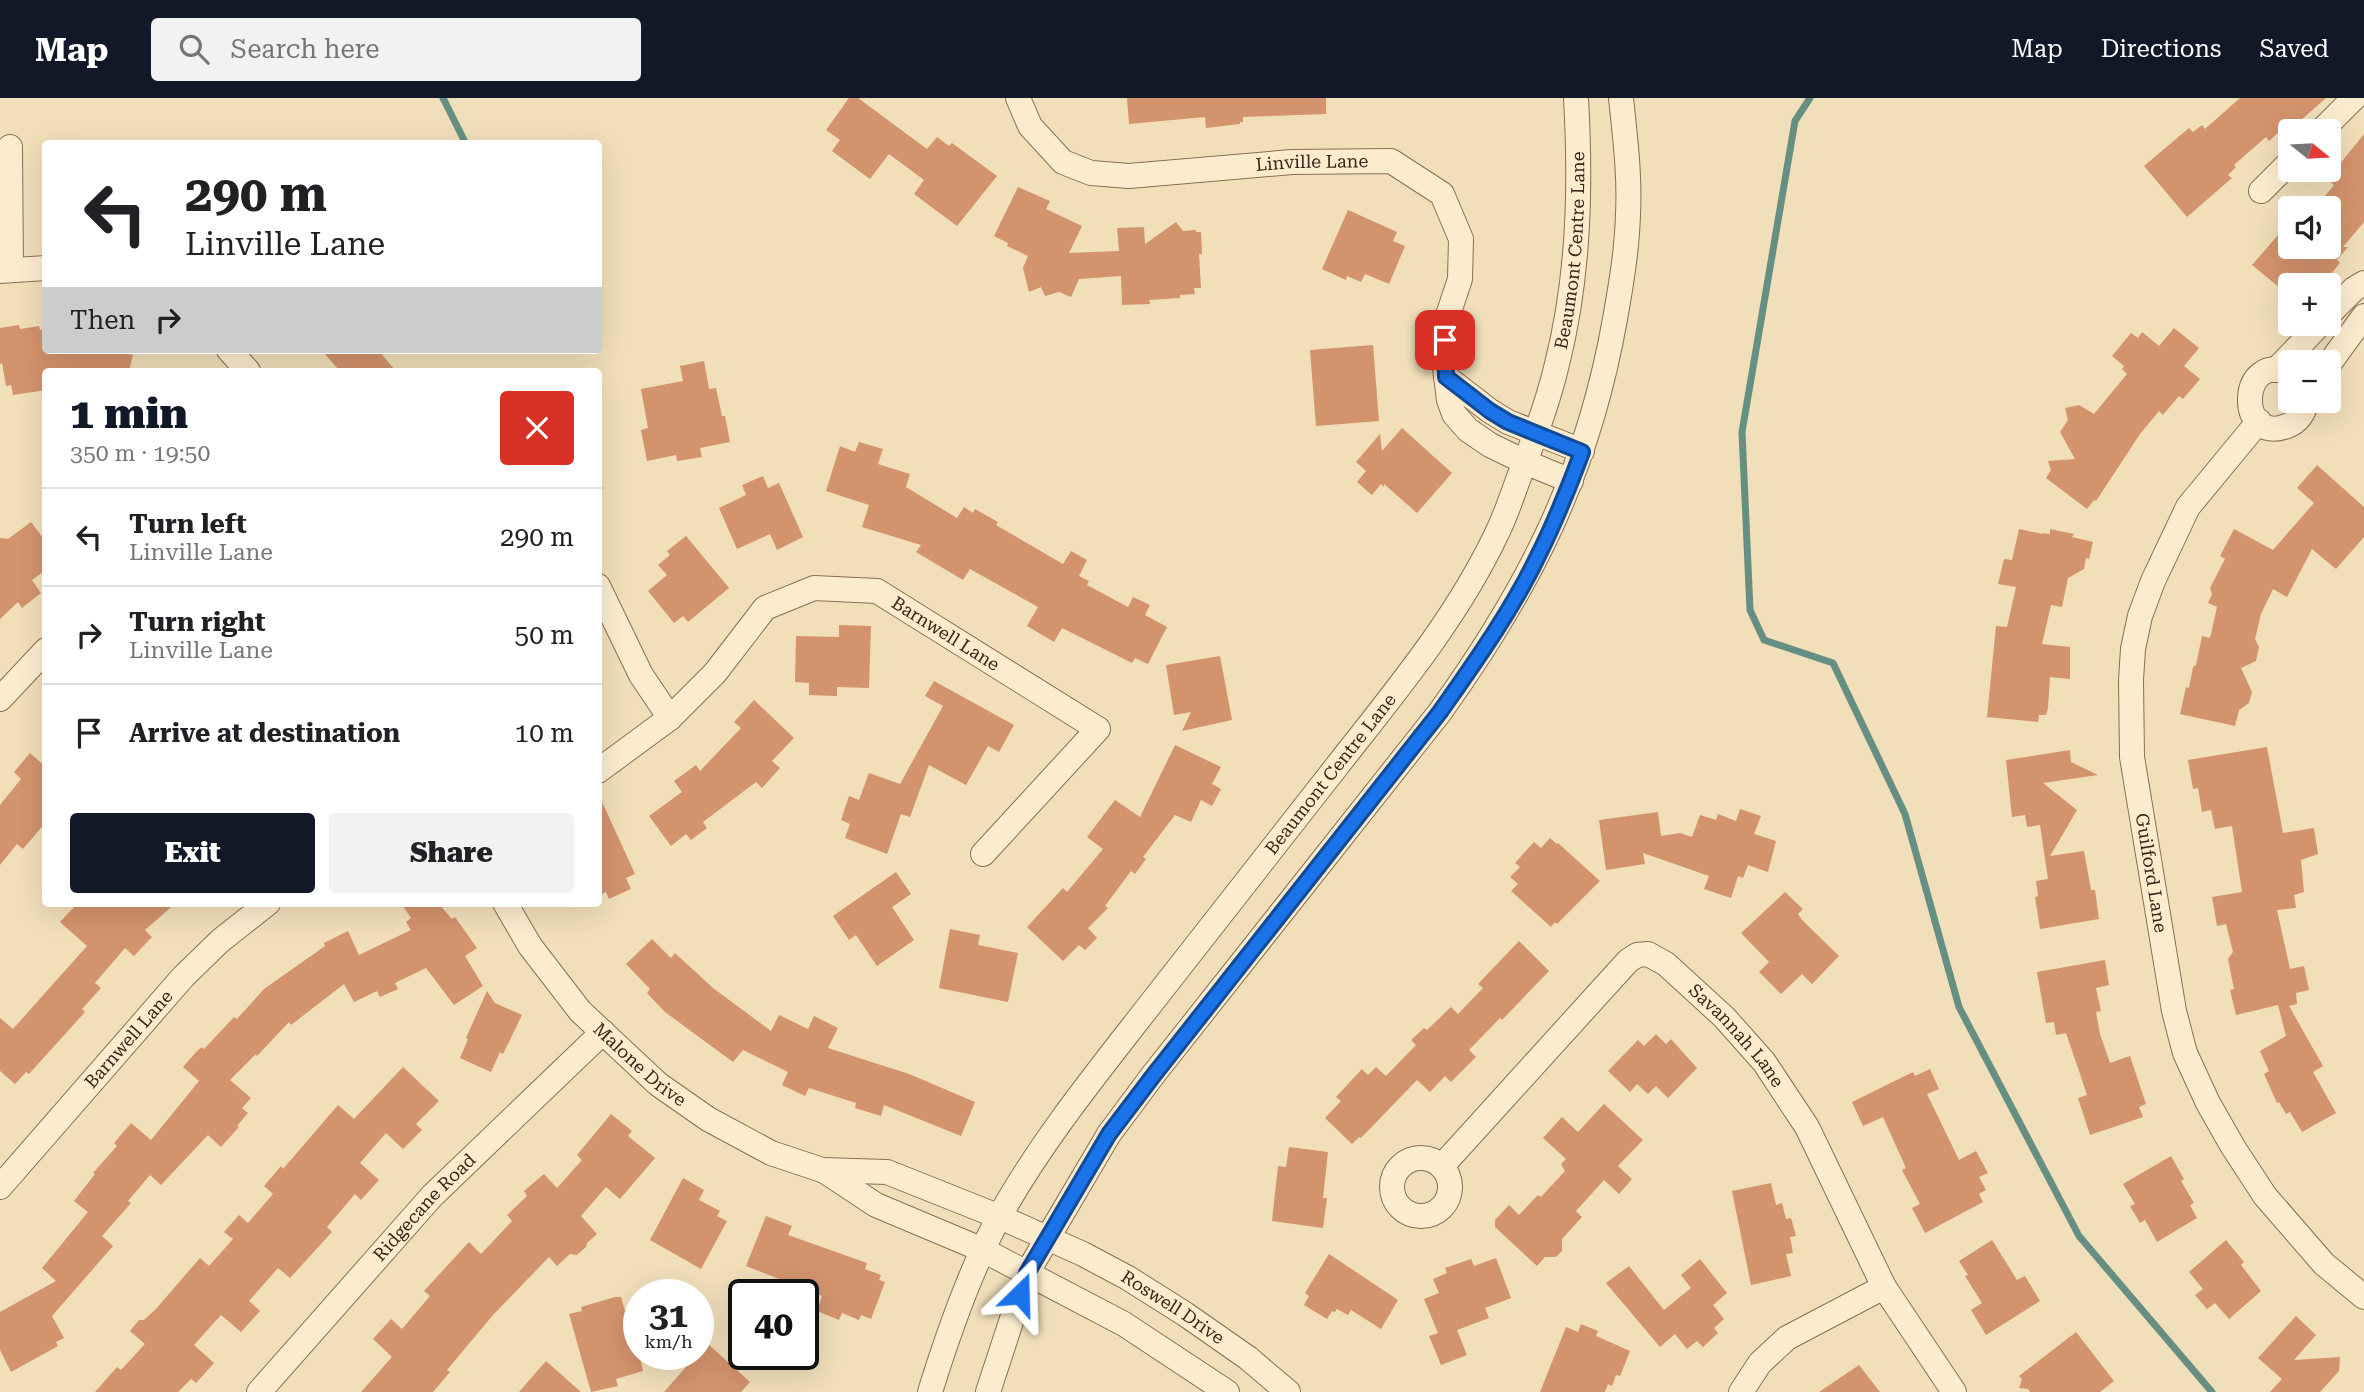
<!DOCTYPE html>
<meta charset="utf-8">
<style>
body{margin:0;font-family:"Roboto Serif",serif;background:#f2f2f2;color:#202124;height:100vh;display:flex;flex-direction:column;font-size:26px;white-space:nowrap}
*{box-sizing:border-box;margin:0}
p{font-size:23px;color:#757577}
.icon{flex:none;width:38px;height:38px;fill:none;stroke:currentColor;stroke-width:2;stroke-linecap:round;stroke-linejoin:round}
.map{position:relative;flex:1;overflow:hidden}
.details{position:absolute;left:42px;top:270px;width:560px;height:539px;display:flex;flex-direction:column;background:#fff;border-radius:7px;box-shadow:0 7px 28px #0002}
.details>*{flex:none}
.banner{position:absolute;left:42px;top:42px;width:560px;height:214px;border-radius:7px;box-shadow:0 7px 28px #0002;background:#fff;color:#202124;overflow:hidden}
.needle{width:46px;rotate:108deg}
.buttons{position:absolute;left:2278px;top:21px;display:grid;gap:14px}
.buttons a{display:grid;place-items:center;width:63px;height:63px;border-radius:7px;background:#fff;box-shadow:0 7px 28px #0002;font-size:35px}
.speed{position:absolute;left:623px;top:1181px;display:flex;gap:14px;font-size:35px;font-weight:700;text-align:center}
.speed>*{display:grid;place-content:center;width:91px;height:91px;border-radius:50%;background:#fff;box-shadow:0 7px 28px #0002;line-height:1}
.speed small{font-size:18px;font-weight:400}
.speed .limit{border:4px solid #111;border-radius:10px;background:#fff;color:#111}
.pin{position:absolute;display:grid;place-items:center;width:60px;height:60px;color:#fff;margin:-30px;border-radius:14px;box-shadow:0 4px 10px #0006}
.me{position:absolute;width:77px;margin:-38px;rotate:22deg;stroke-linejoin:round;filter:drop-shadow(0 0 5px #0008)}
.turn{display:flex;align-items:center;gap:24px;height:147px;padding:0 28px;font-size:32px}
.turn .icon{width:91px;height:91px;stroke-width:2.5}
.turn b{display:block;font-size:49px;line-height:60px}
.then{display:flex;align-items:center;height:66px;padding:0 28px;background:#0003;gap:14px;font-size:26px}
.round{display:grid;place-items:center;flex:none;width:74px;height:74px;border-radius:7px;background:#f2f2f2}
.overview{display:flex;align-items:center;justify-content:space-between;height:119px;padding:0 28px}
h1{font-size:42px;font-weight:800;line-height:52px;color:#111827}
.primary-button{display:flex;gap:14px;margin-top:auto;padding:14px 28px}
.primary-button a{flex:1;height:80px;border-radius:7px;background:#111827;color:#fff;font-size:28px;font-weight:800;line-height:80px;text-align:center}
.primary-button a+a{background:#f2f2f2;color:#202124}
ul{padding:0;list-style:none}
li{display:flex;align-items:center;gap:21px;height:98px;padding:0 28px;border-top:2px solid #e0e0e0}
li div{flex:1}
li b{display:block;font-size:26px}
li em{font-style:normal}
header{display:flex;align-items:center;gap:42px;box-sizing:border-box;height:98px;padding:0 35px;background:#111827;color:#fff}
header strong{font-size:33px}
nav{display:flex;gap:38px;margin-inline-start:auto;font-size:24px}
.search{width:490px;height:63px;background:#f2f2f2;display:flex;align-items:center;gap:18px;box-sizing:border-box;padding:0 24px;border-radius:7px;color:#757577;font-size:26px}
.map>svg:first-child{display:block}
</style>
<header>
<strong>Map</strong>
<div class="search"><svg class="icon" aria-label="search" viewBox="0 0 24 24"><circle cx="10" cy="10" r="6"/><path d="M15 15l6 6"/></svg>Search here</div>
<nav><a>Map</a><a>Directions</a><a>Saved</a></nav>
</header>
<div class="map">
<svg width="2364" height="1294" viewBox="0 0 2364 1294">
<rect width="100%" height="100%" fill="#f1dfba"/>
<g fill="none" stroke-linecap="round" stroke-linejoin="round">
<g stroke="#668f84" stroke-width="7">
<path d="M443,0L466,46"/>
<path d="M1810,0L1795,23L1742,334L1750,512L1764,542L1833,565L1905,716L1959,909L2079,1138L2212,1294"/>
</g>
</g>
<g fill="#d3936c">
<path d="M849,0H858L927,51L937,39L949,48L952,45L997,78L957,128L914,96L924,82L889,56L870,81L832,53L840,42L826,32Z"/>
<path d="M1127,0H1326V16L1243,19V24H1240V26L1206,30L1205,19L1129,26Z"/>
<path d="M2240,0H2326L2283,38L2279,34L2269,43L2266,39L2234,67L2236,69L2228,77L2232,80L2187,119L2144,68L2189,30L2193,34L2202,27L2205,31Z"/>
<path d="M2364,36V124L2343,149H2348L2337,162L2340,165L2322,187H2291V199L2252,167L2291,122V149H2329V110H2315L2334,87L2331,85L2339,75L2335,72Z"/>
<path d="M1018,89L1050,103L1046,111L1082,128L1069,155L1119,153L1117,130L1144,129L1145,146L1176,124L1183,133L1196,132V134H1201L1202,156H1199L1201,190H1194L1195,196L1180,197V200L1149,202L1150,206L1122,207L1121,178L1079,181L1071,199L1059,194L1045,198L1041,189L1029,194L1023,170L1028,158L1007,148L1008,145L994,138Z"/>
<path d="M1348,112L1397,134L1393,143L1405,148L1389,186L1365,176L1361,184L1347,178L1346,182L1322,171Z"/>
<path d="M19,227L20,231L39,228L40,232L46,231V252H115L133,257L129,273H46V292L13,297L11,287L6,288L2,265L0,266V230Z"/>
<path d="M2174,230L2199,250L2184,268L2200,281L2183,301L2179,298L2163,317L2159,313L2140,336L2096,403L2094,402L2087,411L2046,380L2051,372L2048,363L2075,361L2060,334L2068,322L2065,310L2079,307L2094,316L2127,276L2122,271L2124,268L2112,258L2131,235L2138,240L2142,234L2159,248Z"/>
<path d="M1373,247L1379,323L1316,328L1310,252Z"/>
<path d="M321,252H378L396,273H340Z"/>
<path d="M704,263L709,291L716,290L722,318H725L730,344L700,350L702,359L677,363L676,357L647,363L641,332L648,330L641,291L683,283L680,268Z"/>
<path d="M1402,330L1452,375L1417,415L1384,386V389L1381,386L1372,397L1357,384L1366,373L1356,364L1380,336L1382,353Z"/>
<path d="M859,344L883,351L878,366L910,376L906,389L957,420L964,409L973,415L975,411L998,424L996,427L1063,466L1071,453L1087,462L1079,478L1089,483L1087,487L1128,509L1133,499L1150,507L1145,517L1167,529L1148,566L1135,560L1132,565L1062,530L1054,544L1027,528L1038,509L970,471L963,482L916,454L921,447L862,429L869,407L826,393L840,348L855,354Z"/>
<path d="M2317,367L2364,409V439L2336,471L2312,451L2287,499L2273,491L2261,516L2255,541L2259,549L2256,563L2241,570L2252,594L2249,605L2239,612L2235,628L2180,616L2186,589L2189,590L2193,569L2196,567L2202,538L2210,540L2217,509L2208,505L2212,496L2210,490L2225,461L2220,458L2234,431L2273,452L2314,405L2297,390Z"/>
<path d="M763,378L768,390L779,385L803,439L777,452L770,436L737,451L719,410L746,397L742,387Z"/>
<path d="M31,424L46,444V472L32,482L41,495L22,510L18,504L0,521V440L8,441Z"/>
<path d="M2019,431L2043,436V435L2050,436V431L2074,436L2072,439L2093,444L2089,461L2086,460L2084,471L2068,480L2062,509L2051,507L2042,546L2070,549V581L2050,579L2048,610L2046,617H2039L2038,624L1987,619L1996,528L2007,529L2016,489L1998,486L2004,461L2012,462Z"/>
<path d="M686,438L729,490L688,524L683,518L674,525L648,493L667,477L658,467L670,457L667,453Z"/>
<path d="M839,527L871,528L869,590L837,589V598L809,597V585L795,584L796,538L839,539Z"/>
<path d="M1220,558L1232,622L1182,633L1191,614L1174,617L1166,567Z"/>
<path d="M934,583L1014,627L999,654L988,648L966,687L929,667L910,719L901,716L887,756L845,740L850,726L841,722L849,698L859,702L869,675L900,686L943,608L925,598Z"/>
<path d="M754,602L794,640L772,663L780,670L762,690L756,684L703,724L707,730L691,742L686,736L671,748L649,718L682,694L674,683L696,667L700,673L741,630L734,624Z"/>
<path d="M1175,647L1221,669L1212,686L1221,691L1212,708L1201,702L1191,724L1175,717L1143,759L1146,761L1135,776L1131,773L1105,808L1108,810L1088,830L1097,840L1085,852L1079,847L1063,863L1027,829L1063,790L1067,794L1103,751L1087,739L1115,702L1140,719Z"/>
<path d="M2267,649L2283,735L2314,730L2318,756L2301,762L2304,794L2294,797L2296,810L2277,812L2290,871L2304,868L2309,892L2296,895L2297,906L2289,908L2323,968L2313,974L2336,1015L2302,1034L2290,1014L2286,1016L2279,1004L2277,1005L2264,976L2269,973L2260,953L2286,938L2278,907L2236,917L2230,892L2234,891L2228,861L2233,854L2226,826L2217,828L2212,799L2242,794L2232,728L2215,731L2211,712L2202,714L2198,690L2193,691L2188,662Z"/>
<path d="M2070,652L2071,664L2098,677L2043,685L2077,712L2050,758L2084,753L2091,792H2095L2099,821L2040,831L2035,799L2038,798L2036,783L2048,781L2040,727L2027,729L2025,717L2012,719L2006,662Z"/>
<path d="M30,655L46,669V724L23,751L17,746L0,767V707L21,681L14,674Z"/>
<path d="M598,695L635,776L626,780L631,791L609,801L606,794L598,798Z"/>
<path d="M1740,711L1761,718L1754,736L1776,743L1768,774L1748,767L1743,780L1738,778L1731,800L1704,791L1709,778L1643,755L1645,766L1606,772L1599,722L1658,714L1661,738L1680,735L1692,739L1700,717L1716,722L1718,716L1736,723Z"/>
<path d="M1550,740L1557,746L1558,745L1600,783L1557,826L1555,824L1551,829L1511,793L1518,786L1510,779L1520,769L1515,765L1534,744L1541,750Z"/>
<path d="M896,774L911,796L892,809L914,842L877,868L856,837L849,842L833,818Z"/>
<path d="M1785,794L1803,811L1798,816L1802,822L1839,858L1812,886L1802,876L1781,896L1759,874L1769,864L1741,835Z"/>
<path d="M78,805H176L145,832L152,839L134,858L125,850L95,885L101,890L82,911L85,914L29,976L26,974L15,986L0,973V920L13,931L87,848L60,824Z"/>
<path d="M401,805H438L452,821L455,819L477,850L465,858L483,888L454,907L426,870L395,885L398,891L380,899L377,893L354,904L344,886L291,927L289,924L257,958L256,956L230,982L251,1000L242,1010L248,1015L237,1028L239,1029L221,1049L208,1037L161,1087L150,1077L128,1103L131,1105L102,1138L113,1148L52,1218L64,1240L56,1244L58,1248L11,1274L0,1252V1214L56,1183L42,1170L88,1114L74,1103L95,1076L93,1075L117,1048L114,1045L131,1025L151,1042L199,983L183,969L197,953L202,949L204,951L234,919L237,921L264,891L325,848L324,845L348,833L359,857L411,832L406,824L411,820Z"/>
<path d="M950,831L980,837L978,847L1018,855L1008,904L939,890Z"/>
<path d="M652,841L671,860L675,855L713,890L771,933L779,917L808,931L814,918L838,930L828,950L909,976L975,1004L961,1038L884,1007L881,1018L855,1010L856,1005L809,990L805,998L782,987L788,974L743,952L733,964L665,914L647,895L650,891L626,866Z"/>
<path d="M1519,843L1549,873L1502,922L1500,920L1469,952L1476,959L1451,984L1445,978L1430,994L1417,982L1361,1040L1359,1039L1352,1046L1325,1020L1341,1003L1336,999L1362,971L1368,977L1376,969L1386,978L1416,947L1411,942L1424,930L1427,932L1451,909L1458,916L1483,890L1478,886Z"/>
<path d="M2105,862L2109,887L2096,890L2101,913L2096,914L2100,936L2110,965L2130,958L2146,1006L2139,1009L2143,1019L2090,1037L2078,1000L2087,997L2080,976L2066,935L2056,937L2054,924L2046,925L2037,874Z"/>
<path d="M487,893L495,905L522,917L503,956L500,954L491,974L460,960L468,941L466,940Z"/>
<path d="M1656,936L1666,946L1671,941L1697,970L1668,1000L1656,988L1648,996L1637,986L1630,994L1608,973L1638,942L1644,948Z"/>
<path d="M403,969L439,1003L416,1026L422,1032L403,1051L386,1035L360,1065L379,1082L361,1102L355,1096L327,1129L332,1134L290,1180L278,1170L249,1203L260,1213L241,1234L221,1217L194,1247L214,1265L196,1285L191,1281L178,1294H95L117,1269L121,1272L145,1246L130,1233L139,1222H144L155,1212L200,1160L209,1168L233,1141L224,1134L239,1117L248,1125L273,1096L264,1088L281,1068L283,1071L338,1007L354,1021Z"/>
<path d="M1930,971L1939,991L1927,996L1959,1062L1976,1053L1988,1075L1979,1079L1986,1092L1979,1096L1983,1104L1925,1135L1912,1110L1920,1106L1902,1072L1906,1070L1883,1019L1863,1028L1852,1004L1913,974L1915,978Z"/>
<path d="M1604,1006L1643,1042L1618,1068L1632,1081L1619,1096L1604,1082L1576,1113L1582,1119L1562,1141V1153L1556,1159H1545L1537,1168L1495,1129V1122L1509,1107L1519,1117L1538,1097L1541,1099L1565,1073L1561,1066L1566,1061L1543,1040L1562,1019L1578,1034Z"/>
<path d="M611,1016L632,1033L628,1038L655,1060L620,1101L606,1089L581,1118L597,1136L587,1145L586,1149L577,1157L570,1156L557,1168L549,1159L493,1217L447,1272L450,1274L433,1294H361L392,1259L373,1241L391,1221L402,1231L430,1198L424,1193L469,1144L481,1156L512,1123L507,1117L527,1098L524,1093L544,1076L557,1090L582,1062L577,1057Z"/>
<path d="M1289,1049L1328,1054L1323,1100H1327L1323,1130L1272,1123L1278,1068L1286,1069Z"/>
<path d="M2171,1058L2184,1081L2181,1083L2194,1105L2190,1107L2197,1120L2157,1144L2145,1122L2140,1125L2130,1108L2135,1106L2123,1086Z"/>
<path d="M683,1080L704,1092L699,1102L720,1113L717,1118L727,1123L701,1171L650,1142Z"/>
<path d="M1771,1085L1776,1107L1782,1105L1786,1121L1791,1120L1796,1138L1790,1139L1793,1155L1786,1156L1791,1178L1751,1187L1732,1093Z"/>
<path d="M766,1118L792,1128L788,1137L867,1165L865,1171L881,1177L879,1182L885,1184L871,1221L861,1217L859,1222L842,1215L839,1222L817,1213L822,1198L746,1168Z"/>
<path d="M1992,1142L2017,1182L2025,1178L2040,1203L1986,1237L1971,1212L1982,1205L1965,1178L1968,1177L1959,1163Z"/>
<path d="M2226,1142L2244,1164L2241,1167L2261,1193L2229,1221L2215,1205L2207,1211L2195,1197L2203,1191L2189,1174Z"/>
<path d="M1329,1156L1398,1202L1381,1231L1351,1212L1348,1217L1337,1211L1335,1214L1332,1213L1327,1221L1304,1207L1309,1198L1305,1195Z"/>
<path d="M1496,1160L1511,1200L1485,1210L1489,1220L1457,1232L1467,1257L1441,1267L1429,1238L1438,1235L1424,1201L1439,1195L1433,1181L1447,1175L1445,1170L1471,1161L1474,1168Z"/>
<path d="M1700,1161L1727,1195L1713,1207L1724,1221L1714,1230L1718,1235L1703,1249L1697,1243L1687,1251L1675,1236L1660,1249L1606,1185L1629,1168L1664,1212L1691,1190L1681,1177Z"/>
<path d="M615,1199H621L632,1237H635L643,1273L616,1281L618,1288L591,1294L569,1216L582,1213L581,1209Z"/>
<path d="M2296,1218L2316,1237L2294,1262L2340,1259L2339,1273L2320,1294H2270L2282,1281L2258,1260Z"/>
<path d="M1581,1226L1598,1233L1596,1238L1630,1253L1620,1278L1616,1277L1612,1288L1608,1286L1605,1294H1540L1566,1229L1578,1234Z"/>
<path d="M2076,1234L2114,1283L2100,1294H2030L2028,1291L2019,1290L2022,1281L2019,1278Z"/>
<path d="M707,1245L750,1284L741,1294H664Z"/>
<path d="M546,1263L581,1294H519Z"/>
<path d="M1859,1267L1880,1294H1819Z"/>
</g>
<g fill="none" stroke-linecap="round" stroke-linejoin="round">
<defs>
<g id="minor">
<path id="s1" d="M1018,0L1030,28L1063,64L1091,75L1129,78L1292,64L1391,63L1442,96L1461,141L1460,181L1446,223L1444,262L1449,302L1454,316L1468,332L1490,347L1525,364L1571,383"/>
<path d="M2321,33L2354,0"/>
<path d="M10,49L11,171"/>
<path d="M2261,93L2291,63"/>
<path d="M0,173L46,170"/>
<path d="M2329,216L2354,191L2364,185"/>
<path d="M229,252L248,273"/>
<path d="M2329,266L2364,218"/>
<path d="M2276,272L2320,226"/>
<path d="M2291,276C2239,250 2235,348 2287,328C2298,324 2305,314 2306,303"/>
<path d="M1446,279L1490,313L1508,324L1582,353"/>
<path id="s2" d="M2259,323L2188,409L2153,483L2140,518L2133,551L2131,582L2132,659L2174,913L2185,955L2208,1005L2233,1049L2265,1098L2324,1166L2364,1199"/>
<path d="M598,488L641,577L670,620"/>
<path d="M0,601L46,552"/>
<path id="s3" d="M598,673L670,620L715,575L765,510L814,490L877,493L1098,631L983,756"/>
<path id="s4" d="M505,805L530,848L580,913L658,986L708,1021L771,1055L822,1072L887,1074L1000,1119L1083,1156L1128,1180L1185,1216L1248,1260L1288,1294"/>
<circle cx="1421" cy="1089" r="29"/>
<path id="s5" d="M1442,1068L1628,863L1637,857L1648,856L1666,866L1724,919L1764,964L1807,1029L1884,1189L1954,1294"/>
<path d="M823,1072L876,1107L983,1152L1124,1226L1227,1294"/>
<path id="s6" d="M0,1089L183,879L220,843L268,805"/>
<path id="s7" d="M259,1294L432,1098L603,934"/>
<path id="s8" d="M930,1294C948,1236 969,1175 998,1121C1040,1045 1096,976 1149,908C1211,828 1274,748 1337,668C1395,594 1457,520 1497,435C1506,417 1512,398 1519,379C1534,342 1548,305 1557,266C1579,179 1581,89 1576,0"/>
<path d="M988,1294L1027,1175L1109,1036L1153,977L1440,614C1530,489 1588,374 1615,221C1621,187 1627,152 1628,116C1630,77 1625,39 1621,0"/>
<path d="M1741,1294L1760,1265L1787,1240L1884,1189"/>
</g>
</defs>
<use href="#minor" stroke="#8a6e53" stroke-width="26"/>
<use href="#minor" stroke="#fcecce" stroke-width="24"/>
</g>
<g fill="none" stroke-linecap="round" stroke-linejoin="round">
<defs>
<path id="route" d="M1020,1196L1027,1175L1109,1036L1153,978L1440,614C1475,564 1511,514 1538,458C1555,424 1569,389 1582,354L1508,324L1490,313L1446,279L1445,242"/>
</defs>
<use href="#route" stroke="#114b97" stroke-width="18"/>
<use href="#route" stroke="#1a73e8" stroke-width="12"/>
</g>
<g text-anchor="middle" stroke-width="5" stroke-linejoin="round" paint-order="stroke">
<g font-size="18" fill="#37271a" stroke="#f8e9ca">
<text dy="6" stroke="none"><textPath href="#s1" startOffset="331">Linville Lane</textPath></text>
<text dy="6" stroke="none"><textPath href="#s8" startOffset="1330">Beaumont Centre Lane</textPath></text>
<text dy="6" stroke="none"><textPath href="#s3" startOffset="432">Barnwell Lane</textPath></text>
<text dy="6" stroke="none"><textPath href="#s8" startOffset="742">Beaumont Centre Lane</textPath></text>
<text dy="6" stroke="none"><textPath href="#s2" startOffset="490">Guilford Lane</textPath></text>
<text dy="6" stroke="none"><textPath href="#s5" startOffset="420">Savannah Lane</textPath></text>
<text dy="6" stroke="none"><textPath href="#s6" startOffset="196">Barnwell Lane</textPath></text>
<text dy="6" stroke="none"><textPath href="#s4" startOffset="212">Malone Drive</textPath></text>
<text dy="6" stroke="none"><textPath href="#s7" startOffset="248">Ridgecane Road</textPath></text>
<text dy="6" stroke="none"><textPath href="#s4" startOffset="807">Roswell Drive</textPath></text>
</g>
</g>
</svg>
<div class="buttons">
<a><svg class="needle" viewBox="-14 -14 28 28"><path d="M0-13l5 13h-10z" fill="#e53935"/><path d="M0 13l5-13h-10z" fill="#757577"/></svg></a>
<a><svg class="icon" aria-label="sound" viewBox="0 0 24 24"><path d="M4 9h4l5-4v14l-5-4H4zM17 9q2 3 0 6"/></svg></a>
<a>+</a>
<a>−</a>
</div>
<div class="speed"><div>31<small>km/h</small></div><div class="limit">40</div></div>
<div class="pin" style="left:1445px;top:242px;background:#d93025"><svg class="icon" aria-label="arrive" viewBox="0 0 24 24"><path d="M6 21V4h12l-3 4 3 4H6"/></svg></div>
<svg class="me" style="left:1020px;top:1196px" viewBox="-20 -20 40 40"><path d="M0-17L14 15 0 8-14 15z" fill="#1a73e8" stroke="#fff" stroke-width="4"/></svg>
<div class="banner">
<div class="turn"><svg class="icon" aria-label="left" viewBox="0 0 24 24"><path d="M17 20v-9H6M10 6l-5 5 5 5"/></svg><div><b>290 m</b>Linville Lane</div></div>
<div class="then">Then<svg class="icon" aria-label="right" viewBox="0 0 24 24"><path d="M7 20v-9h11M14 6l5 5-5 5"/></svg></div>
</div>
<section class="details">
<div class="overview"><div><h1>1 min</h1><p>350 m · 19:50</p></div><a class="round" style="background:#d93025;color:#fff"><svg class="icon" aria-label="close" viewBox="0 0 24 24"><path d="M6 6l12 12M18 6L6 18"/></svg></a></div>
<ul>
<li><svg class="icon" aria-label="left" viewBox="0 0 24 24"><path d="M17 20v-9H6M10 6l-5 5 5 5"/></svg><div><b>Turn left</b><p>Linville Lane</p></div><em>290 m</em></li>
<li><svg class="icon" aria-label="right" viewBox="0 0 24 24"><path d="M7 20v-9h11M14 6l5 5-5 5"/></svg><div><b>Turn right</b><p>Linville Lane</p></div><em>50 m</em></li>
<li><svg class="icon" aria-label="arrive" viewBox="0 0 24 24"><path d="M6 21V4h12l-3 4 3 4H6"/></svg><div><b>Arrive at destination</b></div><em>10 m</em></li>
</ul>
<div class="primary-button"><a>Exit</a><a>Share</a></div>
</section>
</div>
